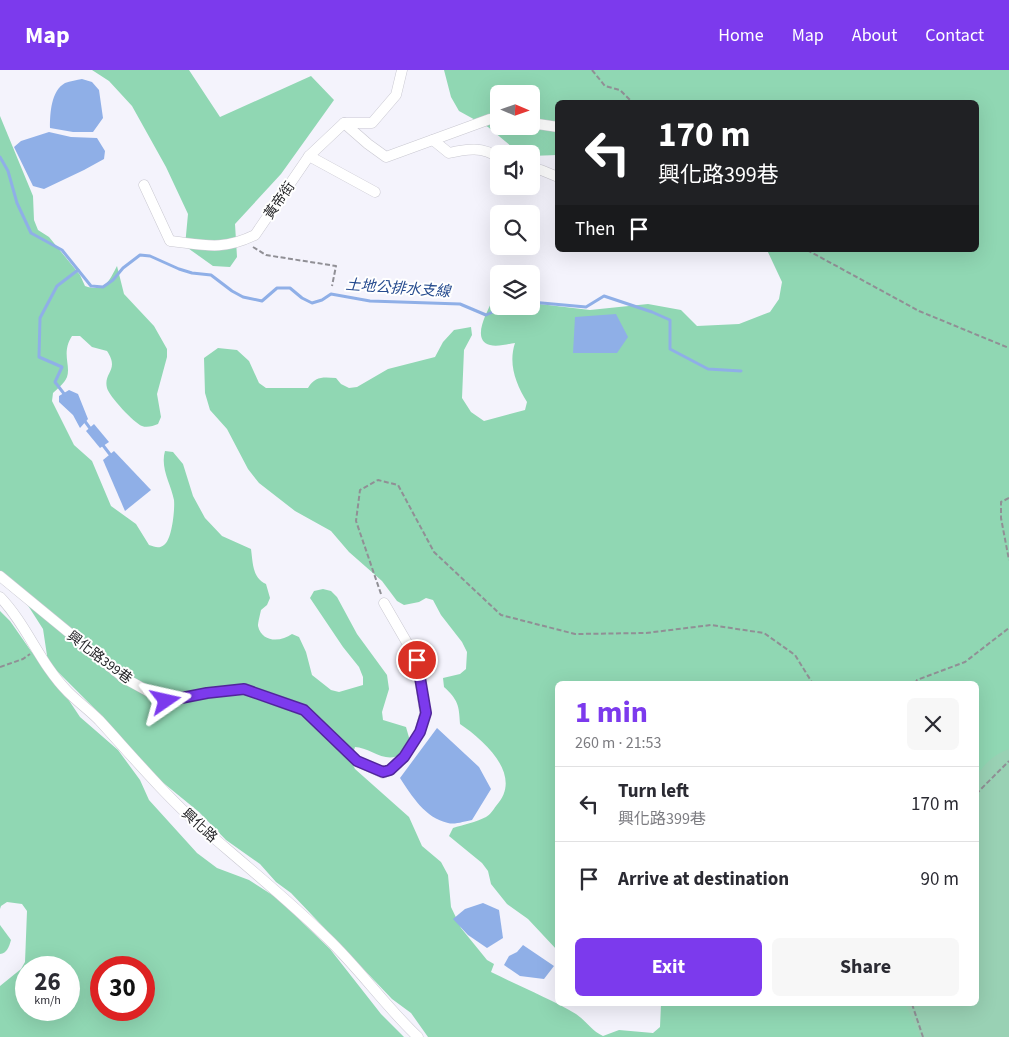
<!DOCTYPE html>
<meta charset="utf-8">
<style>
body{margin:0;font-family:"Source Sans 3","Noto Sans TC",sans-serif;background:#f7f7f7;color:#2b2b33;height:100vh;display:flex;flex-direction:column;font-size:19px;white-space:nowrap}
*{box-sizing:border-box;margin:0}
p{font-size:16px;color:#7c7c81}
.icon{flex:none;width:28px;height:28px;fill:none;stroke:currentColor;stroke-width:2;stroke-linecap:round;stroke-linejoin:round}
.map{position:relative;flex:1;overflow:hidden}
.details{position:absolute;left:555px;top:611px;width:424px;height:325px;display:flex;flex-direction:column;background:#fff;border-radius:8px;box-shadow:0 5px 20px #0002}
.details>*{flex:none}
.top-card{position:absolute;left:555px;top:30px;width:424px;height:152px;border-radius:8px;box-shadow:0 5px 20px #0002;background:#202124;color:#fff;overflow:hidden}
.needle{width:32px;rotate:92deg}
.tools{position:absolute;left:490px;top:15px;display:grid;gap:10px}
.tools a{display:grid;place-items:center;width:50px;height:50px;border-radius:8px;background:#fff;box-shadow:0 5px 20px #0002;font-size:25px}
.speed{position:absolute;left:15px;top:886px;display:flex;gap:10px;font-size:25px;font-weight:700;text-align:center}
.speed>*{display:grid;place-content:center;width:65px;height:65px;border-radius:50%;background:#fff;box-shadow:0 5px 20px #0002;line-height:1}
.speed small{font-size:12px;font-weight:400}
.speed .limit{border:8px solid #d22;background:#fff;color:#111}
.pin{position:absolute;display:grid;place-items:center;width:42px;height:42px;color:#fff;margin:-21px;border:2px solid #fff;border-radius:50%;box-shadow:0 1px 5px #0007}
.me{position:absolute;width:55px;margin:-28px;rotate:79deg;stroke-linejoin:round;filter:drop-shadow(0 0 4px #0008)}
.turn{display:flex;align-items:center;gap:18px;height:105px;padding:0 20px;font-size:22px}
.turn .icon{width:65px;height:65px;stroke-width:2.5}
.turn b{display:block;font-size:35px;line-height:42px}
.then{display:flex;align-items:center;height:48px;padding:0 20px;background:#0003;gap:10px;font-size:19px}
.round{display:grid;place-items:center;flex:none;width:52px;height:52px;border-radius:8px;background:#f7f7f7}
.overview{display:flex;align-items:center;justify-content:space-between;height:85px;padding:0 20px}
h1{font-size:30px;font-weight:700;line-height:38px;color:#7c3aed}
.cta{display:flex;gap:10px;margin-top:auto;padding:10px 20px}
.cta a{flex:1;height:58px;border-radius:8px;background:#7c3aed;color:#fff;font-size:20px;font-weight:700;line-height:58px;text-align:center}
.cta a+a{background:#f7f7f7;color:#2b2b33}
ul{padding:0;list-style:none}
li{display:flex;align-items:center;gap:15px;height:75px;padding:0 20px;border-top:1px solid #e1e1e2}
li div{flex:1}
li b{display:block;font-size:19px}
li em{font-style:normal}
header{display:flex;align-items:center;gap:30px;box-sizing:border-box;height:70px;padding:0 25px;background:#7c3aed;color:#fff}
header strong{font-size:24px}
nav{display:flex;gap:28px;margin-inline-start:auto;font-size:18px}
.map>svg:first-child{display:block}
</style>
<header>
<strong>Map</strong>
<nav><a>Home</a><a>Map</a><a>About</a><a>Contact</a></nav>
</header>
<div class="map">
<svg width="1009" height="967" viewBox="0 0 1009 967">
<rect width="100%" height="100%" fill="#f4f3fc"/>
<path fill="#99d1b4" d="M1009,669V967H900L892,934H976V701Z"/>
<g fill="#90d7b3" fill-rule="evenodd">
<path d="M92,0H189L220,47L311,6L334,30L281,104L235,154L237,187L230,197L213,196L185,176L188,144L166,97L132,36L109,11Z"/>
<path d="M444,0H1009V679C993,685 985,693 976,707V614H558L557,880L528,849L507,834L491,814L488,801L482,793L449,766L453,758C463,755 476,752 486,747C490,745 493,740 496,736C524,706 485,671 460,654C459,635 458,630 444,617L443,608L460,604L466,599L467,582L462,572L441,545L433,530L426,528L419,532L404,535L397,531L382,511L349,482L331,461L295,441L259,413L248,399L227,359L210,340L205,323L204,288L218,278L237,280L249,291L259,313L266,318H308C315,306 323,307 336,308L341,314L349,318L357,317L388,299L435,287L443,272L454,260L471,257L472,265L464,280L462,328L471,342L484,351L525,340L527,332C516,314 508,294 515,273C508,274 497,277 490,275C471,270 487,243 491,233L499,230V236H531V233L590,240L648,234L681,240L697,256L739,254L770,242L779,229L782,212L767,180H976V32H558L557,85L531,86V84H525L512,77L488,57L459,41L451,27ZM499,24H531V56H499Z"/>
<path d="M0,46L33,126L34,150L38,160L49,167L58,178L80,205L85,216C105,223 109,211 117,196L124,224L154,256L167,279V287L157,324L161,347L158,354C153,356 147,358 142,356C134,353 109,326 107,318C103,302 120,301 107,281L92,277L80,266H72C61,283 71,295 67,307C64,314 58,318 53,323L52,331L74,375L92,391L111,436L136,454L149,475C155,477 159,479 164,475C172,470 175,439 174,430C171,414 160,398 165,381L173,382L183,394L193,426L205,448L222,466L251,479C253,493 252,507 266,514L270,528L267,535L261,540C260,545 258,552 258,556C262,573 281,572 292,564L299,567L306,582L312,605L331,620L339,622L363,615V607L359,597L343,577L310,528L314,521L323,519L331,521L337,527L357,564L387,605L389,619L382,642L383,650L406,657L410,671C407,675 404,681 400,684C387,695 369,677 355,677L351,691L355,699L409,747L422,776L441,792L448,805L451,837L461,858L487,890L494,894L491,902C519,916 549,928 576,944C586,951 592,961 603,966L619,960L653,963L660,957L661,934H905L918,960L920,967H428L411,943L392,929L291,823L276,812L260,794L226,770L199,742L161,711L95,639L48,592L43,559L27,534L0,506Z"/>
<path d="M0,541L10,551L31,581L54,608L80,647L118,680L140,710L149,730L197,783L217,798L249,810L277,828L330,879L381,944L404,967H0V916L21,899L25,892L27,841L22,834L7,832L1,836L0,839ZM26,898H69V940H26ZM101,898H144V940H101Z"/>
<path d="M0,855L11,870C9,877 7,883 0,884Z"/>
</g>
<g fill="#8fafe7">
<path d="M82,9L92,12L99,20L103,48L93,62H73L50,58C50,43 51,21 65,13C70,11 77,10 82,9Z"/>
<path d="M49,62L71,67L97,68L105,81L104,89L84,100L44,119L33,116L14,77L21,71Z"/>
<path d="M616,244L628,267L617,283H573L575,247Z"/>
<path d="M69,320L78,324L88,349L80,358L73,345L59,332V326Z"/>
<path d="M94,354L109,372L100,378L86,361Z"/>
<path d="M114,381L151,420L125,441L103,390Z"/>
<path d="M437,658L479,697L491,719L472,750C465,751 455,755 448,753C425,748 412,726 400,708Z"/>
<path d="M483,833L499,840L503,868L487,878L468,865L453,849L465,839Z"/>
<path d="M523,875L554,896L544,909L520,906L504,895L509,886L517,882Z"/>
</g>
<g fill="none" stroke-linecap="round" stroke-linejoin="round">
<g stroke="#8fafe7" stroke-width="3">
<path d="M0,87L8,101L17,133L31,163L62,180L91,216L103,217L113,210L123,198L140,185L150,186L179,199L192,203L211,205L232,221L243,227L262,231L277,218H290L302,228L312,233L322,230L331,224L370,231L460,234L486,245L506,236"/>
<path d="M531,232L586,237L604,226L652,242L670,250V279L708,299L741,301"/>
<path d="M65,325L55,312L62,297L39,287L40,248L57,216L78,200"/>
<path d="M84,350L92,361"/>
<path d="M102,374L112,387"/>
</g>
<defs>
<g id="minor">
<path d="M344,53L368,74L386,87L490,49L499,50"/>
<path d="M531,53L558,57"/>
<path d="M433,70L449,83C466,79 483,76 499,88"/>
<path d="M309,86L375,122"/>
<path d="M531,102L541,100L558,107"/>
<path d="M144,115L170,171C205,175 222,181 255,165L309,86L344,53H372L396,25L402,0"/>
<path d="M0,506L124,608L166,631L207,623L244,619L304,640L357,691L383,703L390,700L404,687L420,662L425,643L417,590L384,533"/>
<path d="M0,527C27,555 40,594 68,622C78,632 89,640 99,650C132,686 164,724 201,757C243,793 286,828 326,867C359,898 385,936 418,967"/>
</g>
</defs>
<use href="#minor" stroke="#c9c8d1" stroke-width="11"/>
<g stroke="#908f95" stroke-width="2" stroke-dasharray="5 2.5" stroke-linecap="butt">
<path d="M592,0L605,16L620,20L632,32"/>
<path d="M253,177L266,185L336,196L332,216"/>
<path d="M807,180L919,241L1009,278"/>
<path d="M1009,428L1001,432V448L1009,490"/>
<path d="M381,524L356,451L360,420L378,410L398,415L434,482L501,545L575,564L646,563L711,555L764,563L795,585L813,614"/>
<path d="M0,597L23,589L30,584"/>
<path d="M915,614L917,610L965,592L1009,558"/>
<path d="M976,724L1009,691"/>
<path d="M912,934L923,967"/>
</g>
<use href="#minor" stroke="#fff" stroke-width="10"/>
</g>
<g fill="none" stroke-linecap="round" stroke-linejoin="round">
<defs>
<path id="route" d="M166,631L207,623L244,619L304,640L357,691L383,702L390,700L404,687L420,662L426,643L417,590"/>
</defs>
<use href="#route" stroke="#51269a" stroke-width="12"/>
<use href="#route" stroke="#7c3aed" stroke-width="9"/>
</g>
<g text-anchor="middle" stroke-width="4" stroke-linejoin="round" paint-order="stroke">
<g font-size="14" fill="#252528" stroke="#fff">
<text transform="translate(279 130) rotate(-55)" y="5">黃帝街</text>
<text transform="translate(100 587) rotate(37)" y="5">興化路399巷</text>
<text transform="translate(200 755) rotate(42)" y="5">興化路</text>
</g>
<g font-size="15" font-style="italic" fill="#274c8f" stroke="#fff">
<text transform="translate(398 218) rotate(4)" y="5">土地公排水支線</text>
</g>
</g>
</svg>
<div class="tools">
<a><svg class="needle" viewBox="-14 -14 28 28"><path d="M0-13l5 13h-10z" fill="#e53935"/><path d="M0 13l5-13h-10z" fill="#7c7c81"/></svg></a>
<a><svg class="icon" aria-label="sound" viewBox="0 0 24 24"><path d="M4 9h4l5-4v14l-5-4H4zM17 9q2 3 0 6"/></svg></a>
<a><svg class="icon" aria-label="search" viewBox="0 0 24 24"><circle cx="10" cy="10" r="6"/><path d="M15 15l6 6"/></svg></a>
<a><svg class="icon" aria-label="layers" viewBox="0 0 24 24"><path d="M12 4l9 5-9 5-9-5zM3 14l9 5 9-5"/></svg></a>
</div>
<div class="speed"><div>26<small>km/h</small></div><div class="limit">30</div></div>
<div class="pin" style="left:417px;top:590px;background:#d93025"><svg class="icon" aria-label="arrive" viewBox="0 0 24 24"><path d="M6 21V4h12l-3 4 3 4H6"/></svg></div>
<svg class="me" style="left:166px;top:631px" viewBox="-20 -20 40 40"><path d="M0-17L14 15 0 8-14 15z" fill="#7c3aed" stroke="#fff" stroke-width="4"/></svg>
<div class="top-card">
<div class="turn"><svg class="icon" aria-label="left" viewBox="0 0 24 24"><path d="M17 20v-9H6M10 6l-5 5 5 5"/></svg><div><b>170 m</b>興化路399巷</div></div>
<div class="then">Then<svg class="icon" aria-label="arrive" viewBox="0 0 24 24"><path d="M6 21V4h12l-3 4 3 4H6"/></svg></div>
</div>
<section class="details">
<div class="overview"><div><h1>1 min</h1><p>260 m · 21:53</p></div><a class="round"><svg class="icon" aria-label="close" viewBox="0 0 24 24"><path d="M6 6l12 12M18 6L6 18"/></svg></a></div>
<ul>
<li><svg class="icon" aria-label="left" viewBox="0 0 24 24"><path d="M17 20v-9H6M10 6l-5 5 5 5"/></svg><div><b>Turn left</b><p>興化路399巷</p></div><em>170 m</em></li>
<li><svg class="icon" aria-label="arrive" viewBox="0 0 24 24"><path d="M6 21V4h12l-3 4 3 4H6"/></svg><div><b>Arrive at destination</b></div><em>90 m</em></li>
</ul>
<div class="cta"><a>Exit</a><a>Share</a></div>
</section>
</div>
